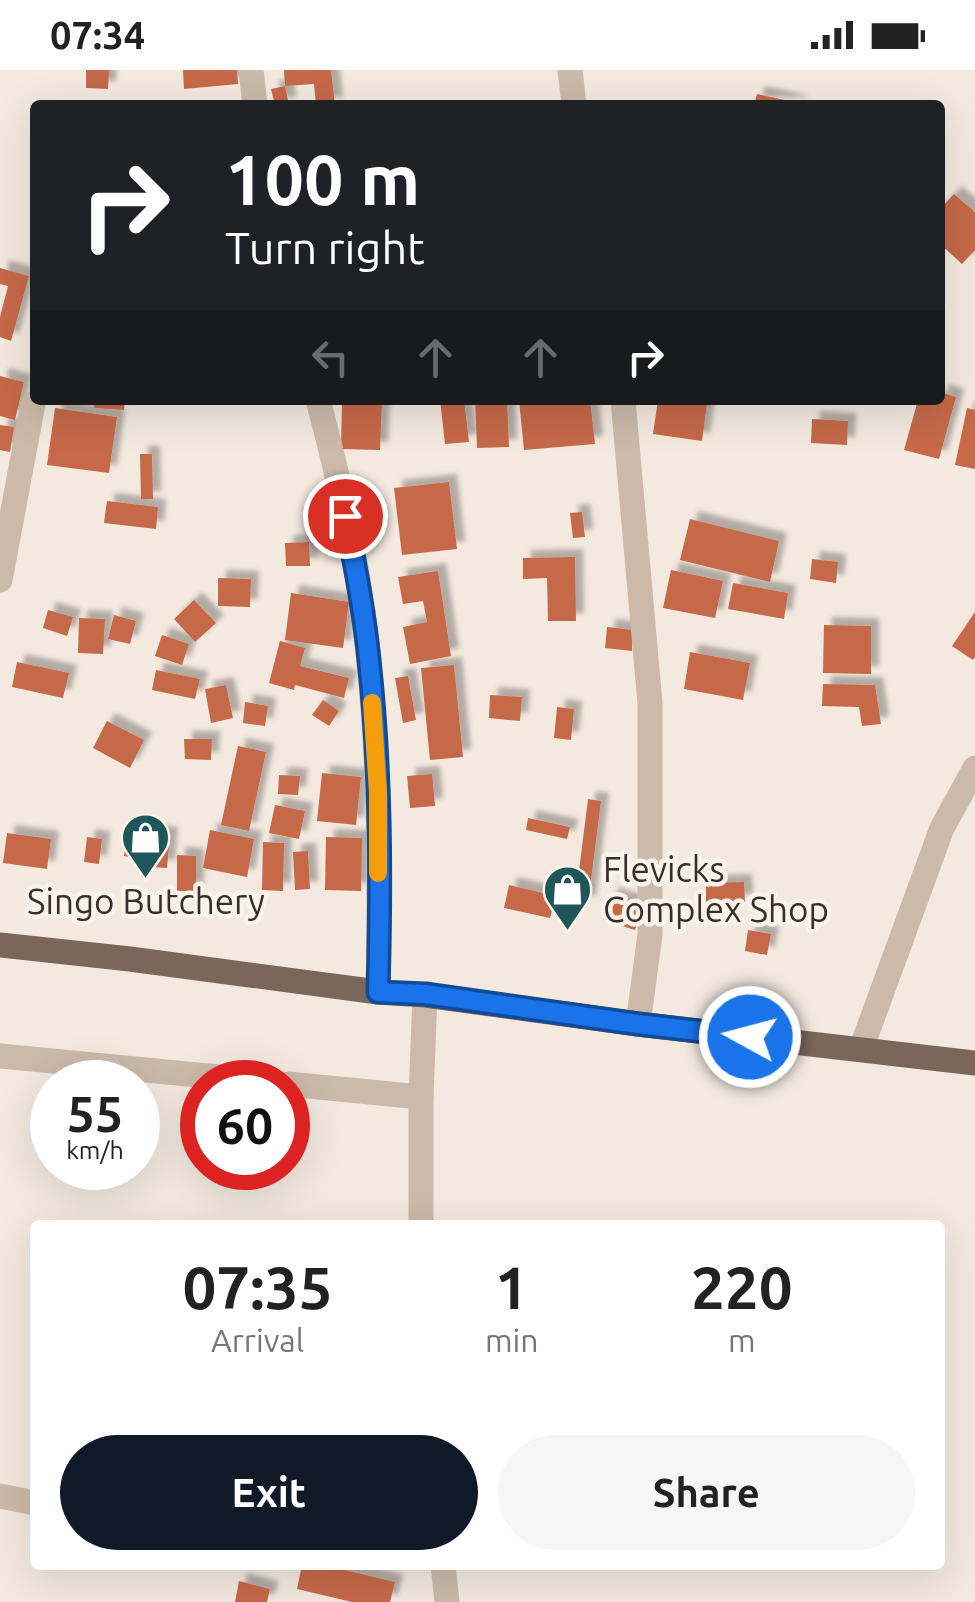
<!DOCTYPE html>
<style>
body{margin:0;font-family:Ubuntu,sans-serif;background:#f6f6f6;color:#222;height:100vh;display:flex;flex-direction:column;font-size:38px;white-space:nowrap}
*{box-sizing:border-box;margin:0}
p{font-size:32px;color:#767676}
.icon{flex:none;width:55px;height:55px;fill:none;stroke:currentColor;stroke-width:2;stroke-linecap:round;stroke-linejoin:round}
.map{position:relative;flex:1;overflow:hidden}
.details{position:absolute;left:30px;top:1150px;width:915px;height:350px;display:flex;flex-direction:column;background:#fff;border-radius:10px;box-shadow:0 10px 40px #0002}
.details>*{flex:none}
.top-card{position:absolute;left:30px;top:30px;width:915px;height:305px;border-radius:10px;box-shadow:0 10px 40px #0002;background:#202124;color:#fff;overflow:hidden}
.speed{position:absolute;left:30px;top:990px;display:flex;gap:20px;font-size:50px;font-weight:700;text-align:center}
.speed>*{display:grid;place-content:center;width:130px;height:130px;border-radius:50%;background:#fff;box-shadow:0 10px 40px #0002;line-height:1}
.speed small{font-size:25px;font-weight:400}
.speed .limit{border:15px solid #d22;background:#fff;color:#111}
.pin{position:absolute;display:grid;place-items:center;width:85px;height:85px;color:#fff;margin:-42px;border:5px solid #fff;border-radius:50%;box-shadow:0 2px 10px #0007}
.me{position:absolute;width:110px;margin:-55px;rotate:277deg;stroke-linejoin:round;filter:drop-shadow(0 0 8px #0008)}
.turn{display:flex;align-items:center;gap:35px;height:210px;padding:0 30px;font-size:45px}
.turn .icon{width:130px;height:130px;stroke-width:2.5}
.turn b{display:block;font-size:70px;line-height:85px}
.lanes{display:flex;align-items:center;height:95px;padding:0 30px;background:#0003;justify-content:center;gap:50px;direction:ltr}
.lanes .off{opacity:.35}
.eta{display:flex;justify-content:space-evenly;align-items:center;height:170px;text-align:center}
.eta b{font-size:60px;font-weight:700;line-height:70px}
.cta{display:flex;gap:20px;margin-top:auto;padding:20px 30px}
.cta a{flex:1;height:115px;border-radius:60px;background:#111827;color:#fff;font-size:40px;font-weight:700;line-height:115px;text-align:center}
.cta a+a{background:#f6f6f6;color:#222}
.status{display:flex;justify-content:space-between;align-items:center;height:70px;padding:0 50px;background:#fff;direction:ltr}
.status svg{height:28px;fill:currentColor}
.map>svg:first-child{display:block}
</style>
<div class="status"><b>07:34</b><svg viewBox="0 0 49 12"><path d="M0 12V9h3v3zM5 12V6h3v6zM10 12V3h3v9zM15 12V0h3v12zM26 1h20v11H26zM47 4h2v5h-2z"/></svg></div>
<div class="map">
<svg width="975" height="1532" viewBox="0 0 975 1532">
<defs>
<filter id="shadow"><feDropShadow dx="8" dy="-8" stdDeviation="2.5" flood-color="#0004"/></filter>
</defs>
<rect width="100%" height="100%" fill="#f3e9df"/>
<g fill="#c5694a" filter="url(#shadow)">
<path d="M86,0H109L108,19L86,18Z"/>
<path d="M183,0H237L238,14L184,19Z"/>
<path d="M284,0H331L335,35H316L314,14L285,16Z"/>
<path d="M285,16L289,35H275L271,19Z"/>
<path d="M757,24L799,33L798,35H754Z"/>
<path d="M954,124L975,142V180L962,194L940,174V139Z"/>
<path d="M0,198L29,206L11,271L0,267V247L8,216L0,214Z"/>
<path d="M0,306L24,312L15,350L0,346Z"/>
<path d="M940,322L956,327L939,389L904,380L918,330H940Z"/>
<path d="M95,330H125L124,340L94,338Z"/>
<path d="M342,330H382L380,380L341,379Z"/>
<path d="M440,330H464L469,372L445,374Z"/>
<path d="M475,330H507L509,377L477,378Z"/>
<path d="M519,330H590L595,374L524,380Z"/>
<path d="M658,330L707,334L702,371L653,364Z"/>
<path d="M55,338L117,347L109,403L47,395Z"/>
<path d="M967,338L975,340V399L955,395Z"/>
<path d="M812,349L848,351L847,375L811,373Z"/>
<path d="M0,355L14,357L10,382L0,380Z"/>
<path d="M140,384H152L153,429H141Z"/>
<path d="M449,412L457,479L402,485L394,418Z"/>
<path d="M107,431L158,437L156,459L104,453Z"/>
<path d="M582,442L585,467L573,468L570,443Z"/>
<path d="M690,449L779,471L770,512L680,490Z"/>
<path d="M309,472L310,496H286L285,473Z"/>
<path d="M575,487L576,551H548L547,508L523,509V488Z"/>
<path d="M812,489L838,492L836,513L810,509Z"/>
<path d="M671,500L723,511L715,548L663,538Z"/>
<path d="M438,501L451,586L410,594L403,557L427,552L423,531L403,534L398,507Z"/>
<path d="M218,508L251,509L250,537L218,536Z"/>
<path d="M733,513L788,523L784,549L728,539Z"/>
<path d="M291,523L349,532L343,578L285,570Z"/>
<path d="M194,530L216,553L195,572L174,549Z"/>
<path d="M48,540L73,547L67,566L43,558Z"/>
<path d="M975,542V587L973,590L952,576Z"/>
<path d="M114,545L136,551L130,574L108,569Z"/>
<path d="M79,548L105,549L103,584L78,583Z"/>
<path d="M824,555L871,556V604L823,603Z"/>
<path d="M607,557L633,560L632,581L605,578Z"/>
<path d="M162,565L189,574L182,595L155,586Z"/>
<path d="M280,571L305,578L300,596L349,608L344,628L295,615L294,620L269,613Z"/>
<path d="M690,582L750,593L743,630L684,619Z"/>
<path d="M17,592L69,603L63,628L12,617Z"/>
<path d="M454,595L463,687L430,690L421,598Z"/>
<path d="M156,600L200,609L195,629L152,620Z"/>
<path d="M408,606L416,650L403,653L395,608Z"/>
<path d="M823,614L875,615L881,654L862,656L859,637L822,636Z"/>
<path d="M226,615L233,648L211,653L205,619Z"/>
<path d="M490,625L522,627L520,651L489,648Z"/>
<path d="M323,630L339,641L329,656L312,645Z"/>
<path d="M245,632L268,636L265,656L243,653Z"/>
<path d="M557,637L574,639L571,670L554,668Z"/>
<path d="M107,651L144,670L130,698L93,678Z"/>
<path d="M184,669H212L211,690L185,689Z"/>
<path d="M238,676L266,682L249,761L221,755Z"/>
<path d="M322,703L361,707L356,755L317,751Z"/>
<path d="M432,704L435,736L410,738L407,706Z"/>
<path d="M279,705L300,706L298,725L278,724Z"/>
<path d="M588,729L601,731L588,834L575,833Z"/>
<path d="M275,735L305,741L299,769L269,763Z"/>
<path d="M528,748L570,757L567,769L526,760Z"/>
<path d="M210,760L254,769L247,807L203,798Z"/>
<path d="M7,763L51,769L47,799L3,793Z"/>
<path d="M127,763L144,765L140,789L124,786Z"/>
<path d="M154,763L170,765L167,798L151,797Z"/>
<path d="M87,767L102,769L99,794L84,792Z"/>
<path d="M326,767L362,768L361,821L325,820Z"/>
<path d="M263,772L284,773L283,821L262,820Z"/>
<path d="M308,781L310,819L295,820L293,782Z"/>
<path d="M177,785L196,786V821H177Z"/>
<path d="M744,812L745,832L706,833V813Z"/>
<path d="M509,815L556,826L550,848L504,838Z"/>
<path d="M611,825L643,836L635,860L603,850Z"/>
<path d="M748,860L771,864L767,885L745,881Z"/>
<path d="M302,1495H324L395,1512L390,1532H352L297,1519Z"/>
<path d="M239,1511L270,1519L267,1532H235Z"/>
</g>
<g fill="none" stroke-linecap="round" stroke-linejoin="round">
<g stroke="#cbbaaa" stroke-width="25">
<path d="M251,0L255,35"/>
<path d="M570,0L574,35"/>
<path d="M318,330C341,416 361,504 369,593C380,702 380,812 378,922"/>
<path d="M623,330L650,633V865L638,954"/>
<path d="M0,510L33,334"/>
<path d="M861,979L942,758L975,698"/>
<path d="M0,986L270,1012"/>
<path d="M288,1014L421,1027"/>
<path d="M421,1155V1027L425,925"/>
<path d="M0,1426L35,1433"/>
<path d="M443,1495L447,1532"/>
</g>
<path stroke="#7a665b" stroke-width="25" d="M0,875L130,889L378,922L425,925L638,954L975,993"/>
</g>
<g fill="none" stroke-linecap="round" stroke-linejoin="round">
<defs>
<path id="route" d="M345,446C355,493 364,541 369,590C381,700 381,812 378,922L425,924L638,954L750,967"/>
</defs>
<use href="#route" stroke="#114b97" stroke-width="25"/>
<use href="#route" stroke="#1a73e8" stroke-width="18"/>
<path stroke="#f59e0b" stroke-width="18" d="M372,633L378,722V803"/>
</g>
<defs>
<symbol id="shop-pin" viewBox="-11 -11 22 30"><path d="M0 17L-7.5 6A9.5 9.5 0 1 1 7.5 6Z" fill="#1f565a" stroke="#faf3eb"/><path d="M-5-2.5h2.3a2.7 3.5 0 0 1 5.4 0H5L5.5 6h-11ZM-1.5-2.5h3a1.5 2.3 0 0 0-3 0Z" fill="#fff"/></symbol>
</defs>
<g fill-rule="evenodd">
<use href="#shop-pin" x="118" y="740" width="55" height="75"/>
<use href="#shop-pin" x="540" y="792" width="55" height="75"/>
</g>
<g text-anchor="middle" stroke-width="9" stroke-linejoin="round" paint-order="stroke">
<g font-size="35" fill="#392f2a" stroke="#faf3eb" text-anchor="start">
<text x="603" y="812">Flevicks<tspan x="603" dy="40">Complex Shop</tspan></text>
<text x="146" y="844" text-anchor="middle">Singo Butchery</text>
</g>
</g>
</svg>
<div class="speed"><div>55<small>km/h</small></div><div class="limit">60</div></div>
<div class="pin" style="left:345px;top:446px;background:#d93025"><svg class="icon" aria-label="arrive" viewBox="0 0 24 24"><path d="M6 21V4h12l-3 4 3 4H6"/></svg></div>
<svg class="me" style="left:750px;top:967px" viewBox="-20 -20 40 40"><circle r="17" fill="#1a73e8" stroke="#fff" stroke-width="3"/><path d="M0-11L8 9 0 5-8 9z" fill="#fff"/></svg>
<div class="top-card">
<div class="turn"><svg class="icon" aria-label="right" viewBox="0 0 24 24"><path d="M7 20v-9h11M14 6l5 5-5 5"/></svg><div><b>100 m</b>Turn right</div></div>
<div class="lanes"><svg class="icon off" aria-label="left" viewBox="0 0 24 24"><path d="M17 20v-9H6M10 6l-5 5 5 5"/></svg><svg class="icon off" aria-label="ahead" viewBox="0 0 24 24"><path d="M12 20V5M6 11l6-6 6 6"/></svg><svg class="icon off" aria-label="ahead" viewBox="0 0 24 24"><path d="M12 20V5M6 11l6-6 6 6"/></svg><svg class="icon" aria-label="right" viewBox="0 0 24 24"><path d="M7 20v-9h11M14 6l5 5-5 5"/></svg></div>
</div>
<section class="details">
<div class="eta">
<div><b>07:35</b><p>Arrival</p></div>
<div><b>1</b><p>min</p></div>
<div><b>220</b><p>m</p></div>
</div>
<div class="cta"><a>Exit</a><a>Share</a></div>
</section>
</div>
